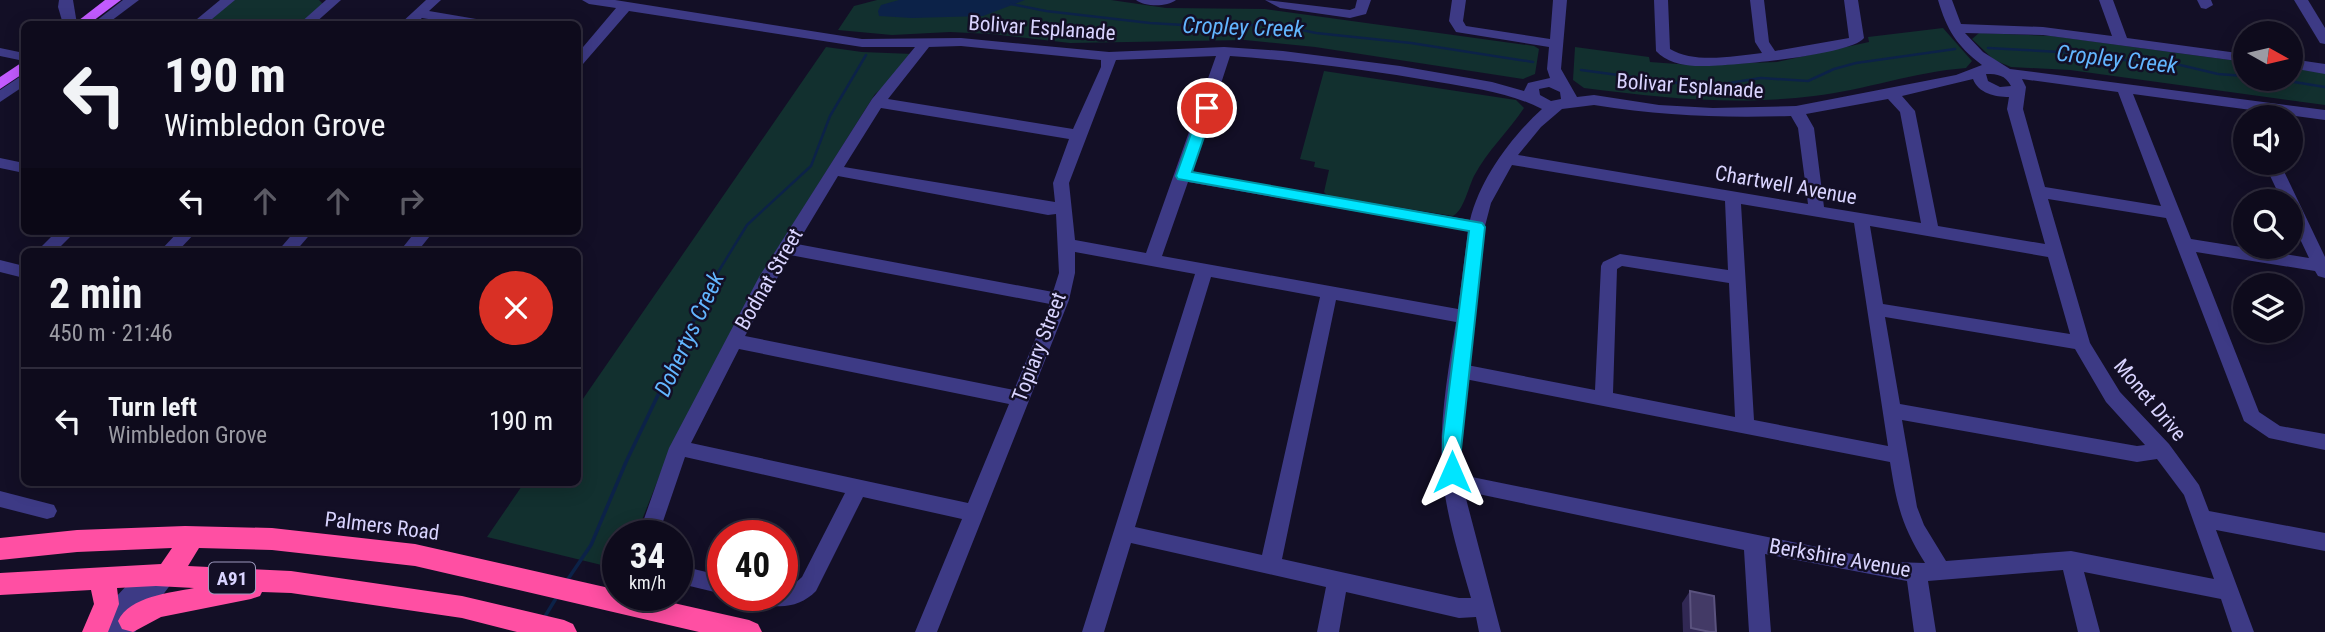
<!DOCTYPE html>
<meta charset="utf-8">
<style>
body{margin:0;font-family:"Roboto Condensed",sans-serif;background:#1c1929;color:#f1f3f6;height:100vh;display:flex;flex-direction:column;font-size:26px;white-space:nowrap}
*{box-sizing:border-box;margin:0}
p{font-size:23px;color:#9b9ba3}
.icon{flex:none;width:38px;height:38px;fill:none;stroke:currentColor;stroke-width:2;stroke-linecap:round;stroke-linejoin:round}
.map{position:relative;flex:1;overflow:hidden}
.drawer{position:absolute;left:21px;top:248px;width:560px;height:238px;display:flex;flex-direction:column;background:#0e0b1c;border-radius:10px;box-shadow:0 4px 18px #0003,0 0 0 2px #2e2b3b}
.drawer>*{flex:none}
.guide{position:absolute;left:21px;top:21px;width:560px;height:214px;border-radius:10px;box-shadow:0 4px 18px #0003,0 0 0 2px #2e2b3b;background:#0e0b1c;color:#f1f3f6;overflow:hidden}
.needle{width:46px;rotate:98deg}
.buttons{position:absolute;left:2233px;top:21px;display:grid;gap:14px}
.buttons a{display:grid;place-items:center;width:70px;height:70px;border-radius:50%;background:#0e0b1c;box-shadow:0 4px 18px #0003,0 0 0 2px #2e2b3b;font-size:35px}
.speed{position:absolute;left:602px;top:520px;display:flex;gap:14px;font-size:35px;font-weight:700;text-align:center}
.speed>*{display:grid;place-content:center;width:91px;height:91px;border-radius:50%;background:#0e0b1c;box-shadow:0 4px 18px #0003,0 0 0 2px #2e2b3b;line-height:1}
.speed small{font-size:18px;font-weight:400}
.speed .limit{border:10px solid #d22;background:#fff;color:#111}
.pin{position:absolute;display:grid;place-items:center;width:60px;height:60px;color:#fff;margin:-30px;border:4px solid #fff;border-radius:50%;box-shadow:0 2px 7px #0007}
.me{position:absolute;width:77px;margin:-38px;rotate:0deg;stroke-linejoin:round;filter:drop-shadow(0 0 5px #0008)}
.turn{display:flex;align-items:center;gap:24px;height:147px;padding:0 28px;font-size:32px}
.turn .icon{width:91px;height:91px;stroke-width:2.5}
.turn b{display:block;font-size:49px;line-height:60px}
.lanes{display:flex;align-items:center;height:66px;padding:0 28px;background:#0003;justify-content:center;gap:35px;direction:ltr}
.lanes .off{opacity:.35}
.round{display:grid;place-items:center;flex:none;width:74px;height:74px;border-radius:37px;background:#1c1929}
.head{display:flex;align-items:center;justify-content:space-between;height:119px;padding:0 28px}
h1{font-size:42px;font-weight:700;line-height:52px}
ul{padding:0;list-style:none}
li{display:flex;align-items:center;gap:21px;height:105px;padding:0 28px;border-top:2px solid #2e2b3b}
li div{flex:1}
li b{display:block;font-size:26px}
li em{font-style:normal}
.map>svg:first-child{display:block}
</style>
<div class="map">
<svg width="2325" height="632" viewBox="0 0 2325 632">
<rect width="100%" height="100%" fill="#130f26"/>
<g fill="#12302f">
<path d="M232,0H319L323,4L303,24H202Z"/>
<path d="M877,0H1111L1166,8L1265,9L1534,46L1539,49L1535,74L1523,79L1315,47L1245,40L1070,43L991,34L950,32L892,35L838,30L854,6Z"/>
<path d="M1943,28L1972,61L1966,68C1914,72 1865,90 1814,96C1733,106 1664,98 1584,88L1573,80L1575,47L1649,57L1650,62L1691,65L1777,62L1869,42L1868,37Z"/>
<path d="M1979,33L2052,36L2245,62V79H2291V68L2325,73V105L2070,70L2011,67L1994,60L1972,39Z"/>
<path d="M826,47L862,52L913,54L904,69L875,94L758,280L661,472L636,535L618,536V569L487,537L524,483H578V406Z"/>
<path d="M1324,71L1516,100L1524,108C1508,132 1487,151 1474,176C1468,188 1464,210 1453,216L1328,196L1324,192L1329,170L1314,167L1315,162L1300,159Z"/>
</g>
<path fill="#0c2248" d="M899,0H1025L983,16L912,18L879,16L878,11L881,5Z"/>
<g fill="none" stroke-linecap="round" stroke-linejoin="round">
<g stroke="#0c2248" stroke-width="2.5">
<path d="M1011,4L1046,11L1150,23L1217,27L1272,24L1316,33L1411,43L1533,62"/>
<path d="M1988,48L2097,54L2144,64H2176L2218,74L2245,76"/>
<path d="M1581,70L1693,85H1716L1761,78L1808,81L1834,69L1856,63L1955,49"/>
<path d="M2276,79L2325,87"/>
<path d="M712,282L747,225L811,166L830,116L866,55"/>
</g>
<g stroke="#0c2248" stroke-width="3.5">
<path d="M566,582L591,545L626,462L713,280"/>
<path d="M544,618L558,595"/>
</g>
<g fill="#3d3a85" fill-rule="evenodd">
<path d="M59,0H73L77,24H63L58,7Z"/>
<path d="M123,0H139L107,24H92Z"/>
<path d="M220,0H235L206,24H191Z"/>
<path d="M326,0H341L314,24H299Z"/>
<path d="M426,0H441L429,11L482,20L489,24H459L422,18L415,24H400Z"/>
<path d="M582,0H615L862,39L961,38L1109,52L1224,47L1283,51L1400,66L1492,82L1524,91L1528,83L1550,78L1547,69L1549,47L1456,32L1449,21L1452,0H1466L1463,21L1466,26L1550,39L1553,0H1567L1561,69L1577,97L1594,95L1659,105L1713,108L1796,106L1956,75L1982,65C1956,45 1947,30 1938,0H1952L1961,24L2043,27L2112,36L2099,0H2113L2127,38L2245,54V62L2043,35L1965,33L1983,52L2010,69L2325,110V120L2133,94L2191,239L2309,258L2291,220V201H2282L2264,163H2280L2325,257V278L2318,276L2315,271L2196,252L2259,412L2280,426L2325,434V450L2269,438L2244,421L2166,218L2048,199L2090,343L2120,392L2169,444L2199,485L2209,511L2325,533V551L2216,530L2254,632H2232L2221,599L2084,572L2100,632H2078L2063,570L1928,581L1936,632H1914L1907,581L1765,554L1771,632H1749L1744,550L1464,491L1501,632H1479L1476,617L1459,618L1346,592L1339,632H1317L1326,587L1131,543L1104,632H1082L1195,274L1075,252V273L1069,300L937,632H915L962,519L863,497L816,591C800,607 779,610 758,602L755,595H782V588L792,586L802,577L845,493L685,457L658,536H638L669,448L759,277L872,99L915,47H862L629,11L583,64L578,65V53L616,8L589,4ZM961,46L1101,60V67L1073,129L888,99L929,47ZM1216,56L1146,253L1075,240L1069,183L1116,60ZM1230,56C1300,61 1370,70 1438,82C1473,88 1511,93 1542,109C1511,137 1480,179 1470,220L1192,172ZM1986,74C1998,74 2005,75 2011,86L2000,87L1988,81ZM1973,79C1978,93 1995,97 2009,97L2007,109L2045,244L1938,226L1915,111L1902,96ZM2022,79L2118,92L2161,206L2045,187L2023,109L2026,87ZM1549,87L1560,92L1561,99L1551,101L1540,95L1539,89ZM1888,99L1900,112L1921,223L1824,207L1814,128L1806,114ZM1594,105C1664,116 1721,118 1791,116L1798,128L1808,204L1518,155L1541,127L1562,109ZM881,108L1069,139L1053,183L1055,202L844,167ZM1512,165L1725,201L1728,270L1620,254L1603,262L1601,266L1595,390L1467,365L1485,226L1491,203ZM838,176L1048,215L1056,214L1059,273L1053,292L797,244ZM1188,182L1468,231L1458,309L1162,256ZM1741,204L1854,223L1888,446L1754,420ZM1870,226L2048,257L2070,334L1883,304ZM790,255L1050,304L1014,390L745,336ZM1622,266L1729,283L1735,417L1613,393L1617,269ZM1211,277L1320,297L1262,555L1135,527ZM1336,300L1456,322C1448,371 1439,422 1442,472C1446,515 1459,556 1471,598H1459L1282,559ZM1885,317L2075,349L2106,402L2145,445L2137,446L1900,404ZM739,349L1009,404L968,503L691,443ZM1465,379L1890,462C1897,506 1902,526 1925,563L1891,562L1462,475L1461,429ZM1902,420L2137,462L2157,459L2184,495L2214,579L2071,551L1946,561L1924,525L1917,507Z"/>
<path d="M1136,0H1176C1167,7 1145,7 1136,0Z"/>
<path d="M1265,0L1350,10L1355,8L1357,0H1371L1366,14L1350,18L1280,8Z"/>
<path d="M1654,0H1668L1670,49C1695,64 1734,56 1762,53L1755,42L1750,0H1764L1769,42L1775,51L1849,38L1844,0H1858L1864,38C1850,56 1722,67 1695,66C1681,65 1666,62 1656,51Z"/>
<path d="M2197,0H2211L2213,5L2206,9L2201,8Z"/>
<path d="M2294,0H2308L2325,28V44L2320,43Z"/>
<path d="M0,48L24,53V61L0,56Z"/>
<path d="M2291,59L2325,64V74L2291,68Z"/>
<path d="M24,74V86L0,102V90Z"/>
<path d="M0,158L24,163V173L0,168Z"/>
<path d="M57,231H76L55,252H36Z"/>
<path d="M179,231H197L177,252H159Z"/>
<path d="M295,231H313L295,252H277Z"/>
<path d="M416,231H434L417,252H399Z"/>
<path d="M0,260L24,266V278L0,272Z"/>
<path d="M0,491L54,505L57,511L54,517L47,519L0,507Z"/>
<path d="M677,565L723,576V594L677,583Z"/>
<path d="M148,567L157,573L167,567L174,570L177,576L135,632H87L90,625L141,570Z"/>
</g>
<g fill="#c25bff" fill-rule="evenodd">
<path d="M105,0H121L89,24H74Z"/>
<path d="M24,61V73L0,89V77Z"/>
</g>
<path fill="#ff4fa3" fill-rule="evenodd" d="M185,526L272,528L415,544L618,590V595H638L749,620L758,624L762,632H699L415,566L272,550L199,548L188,566L291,571L462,596L564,620L573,624L577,632H517L462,618L291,593L262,592L260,596L251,599L161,617L133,632L122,629L118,621C130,596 170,593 194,588L156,586L117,588L119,604L108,632H82L94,604L91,590L0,595V573L161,564L172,548L77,552L0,560V538L77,530Z"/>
</g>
<path fill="#312854" d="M1690,591L1716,632H1683L1682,603Z"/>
<path fill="#433a66" stroke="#5a527e" stroke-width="2" d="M1690,591L1714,596L1716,632H1710L1691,628Z"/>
<path fill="#00e5ff" stroke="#0095a6" stroke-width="2" d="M1207,103L1214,108L1192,172L1482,223L1485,227L1458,477L1452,479L1445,477L1443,472V437L1469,231L1178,179L1176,176L1200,108Z"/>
<g text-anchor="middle" stroke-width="5" stroke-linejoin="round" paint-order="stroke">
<rect fill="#130f26" stroke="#9e99be" stroke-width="2" x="209" y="562.5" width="46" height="31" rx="5"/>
<g font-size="19" font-weight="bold" fill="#d9d4ff">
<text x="232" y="585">A91</text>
</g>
<g font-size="21" fill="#d9d4ff" stroke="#130f26">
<text transform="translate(1042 28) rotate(4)" y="7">Bolivar Esplanade</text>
<text transform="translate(1690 86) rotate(4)" y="7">Bolivar Esplanade</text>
<text transform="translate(1786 185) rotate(10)" y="7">Chartwell Avenue</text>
<text transform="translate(769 279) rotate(-60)" y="7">Bodnat Street</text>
<text transform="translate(1039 347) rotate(-69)" y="7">Topiary Street</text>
<text transform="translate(2150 400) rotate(50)" y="7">Monet Drive</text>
<text transform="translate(382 526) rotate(7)" y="7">Palmers Road</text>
<text transform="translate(1840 558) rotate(10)" y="7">Berkshire Avenue</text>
</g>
<g font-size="23" font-style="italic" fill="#62b6ff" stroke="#130f26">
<text transform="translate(1243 27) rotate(2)" y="8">Cropley Creek</text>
<text transform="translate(2117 59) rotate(6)" y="8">Cropley Creek</text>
<text transform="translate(689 334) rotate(-65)" y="8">Dohertys Creek</text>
</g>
</g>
</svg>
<div class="buttons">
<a><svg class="needle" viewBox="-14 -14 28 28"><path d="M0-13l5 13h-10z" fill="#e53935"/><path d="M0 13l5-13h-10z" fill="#9b9ba3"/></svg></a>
<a><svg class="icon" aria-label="sound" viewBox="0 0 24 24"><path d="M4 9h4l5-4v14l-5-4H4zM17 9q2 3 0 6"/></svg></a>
<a><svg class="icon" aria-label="search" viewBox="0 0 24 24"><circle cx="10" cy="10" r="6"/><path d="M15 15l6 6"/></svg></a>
<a><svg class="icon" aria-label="layers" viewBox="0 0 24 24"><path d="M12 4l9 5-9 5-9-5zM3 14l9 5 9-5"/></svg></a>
</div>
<div class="speed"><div>34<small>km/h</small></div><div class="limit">40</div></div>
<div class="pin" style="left:1207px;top:108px;background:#d93025"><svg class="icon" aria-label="arrive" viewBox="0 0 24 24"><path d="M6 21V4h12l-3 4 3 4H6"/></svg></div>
<svg class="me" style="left:1452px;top:472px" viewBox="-20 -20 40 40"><path d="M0-17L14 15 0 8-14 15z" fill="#00e5ff" stroke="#fff" stroke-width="4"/></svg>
<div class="guide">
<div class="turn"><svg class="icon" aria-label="left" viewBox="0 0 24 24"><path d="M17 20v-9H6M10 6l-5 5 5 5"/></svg><div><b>190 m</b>Wimbledon Grove</div></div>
<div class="lanes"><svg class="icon" aria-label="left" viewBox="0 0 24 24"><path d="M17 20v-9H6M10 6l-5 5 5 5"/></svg><svg class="icon off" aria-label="ahead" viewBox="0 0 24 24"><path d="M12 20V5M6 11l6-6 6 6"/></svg><svg class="icon off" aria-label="ahead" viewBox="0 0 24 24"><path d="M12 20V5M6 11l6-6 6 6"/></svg><svg class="icon off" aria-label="right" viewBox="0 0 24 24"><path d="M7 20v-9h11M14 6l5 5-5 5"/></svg></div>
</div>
<section class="drawer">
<div class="head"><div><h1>2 min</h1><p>450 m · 21:46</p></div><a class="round" style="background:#d93025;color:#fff"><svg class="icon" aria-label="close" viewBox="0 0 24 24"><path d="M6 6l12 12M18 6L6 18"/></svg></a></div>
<ul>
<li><svg class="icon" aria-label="left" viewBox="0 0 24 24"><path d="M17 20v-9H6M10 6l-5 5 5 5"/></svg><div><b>Turn left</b><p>Wimbledon Grove</p></div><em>190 m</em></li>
</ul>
</section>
</div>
